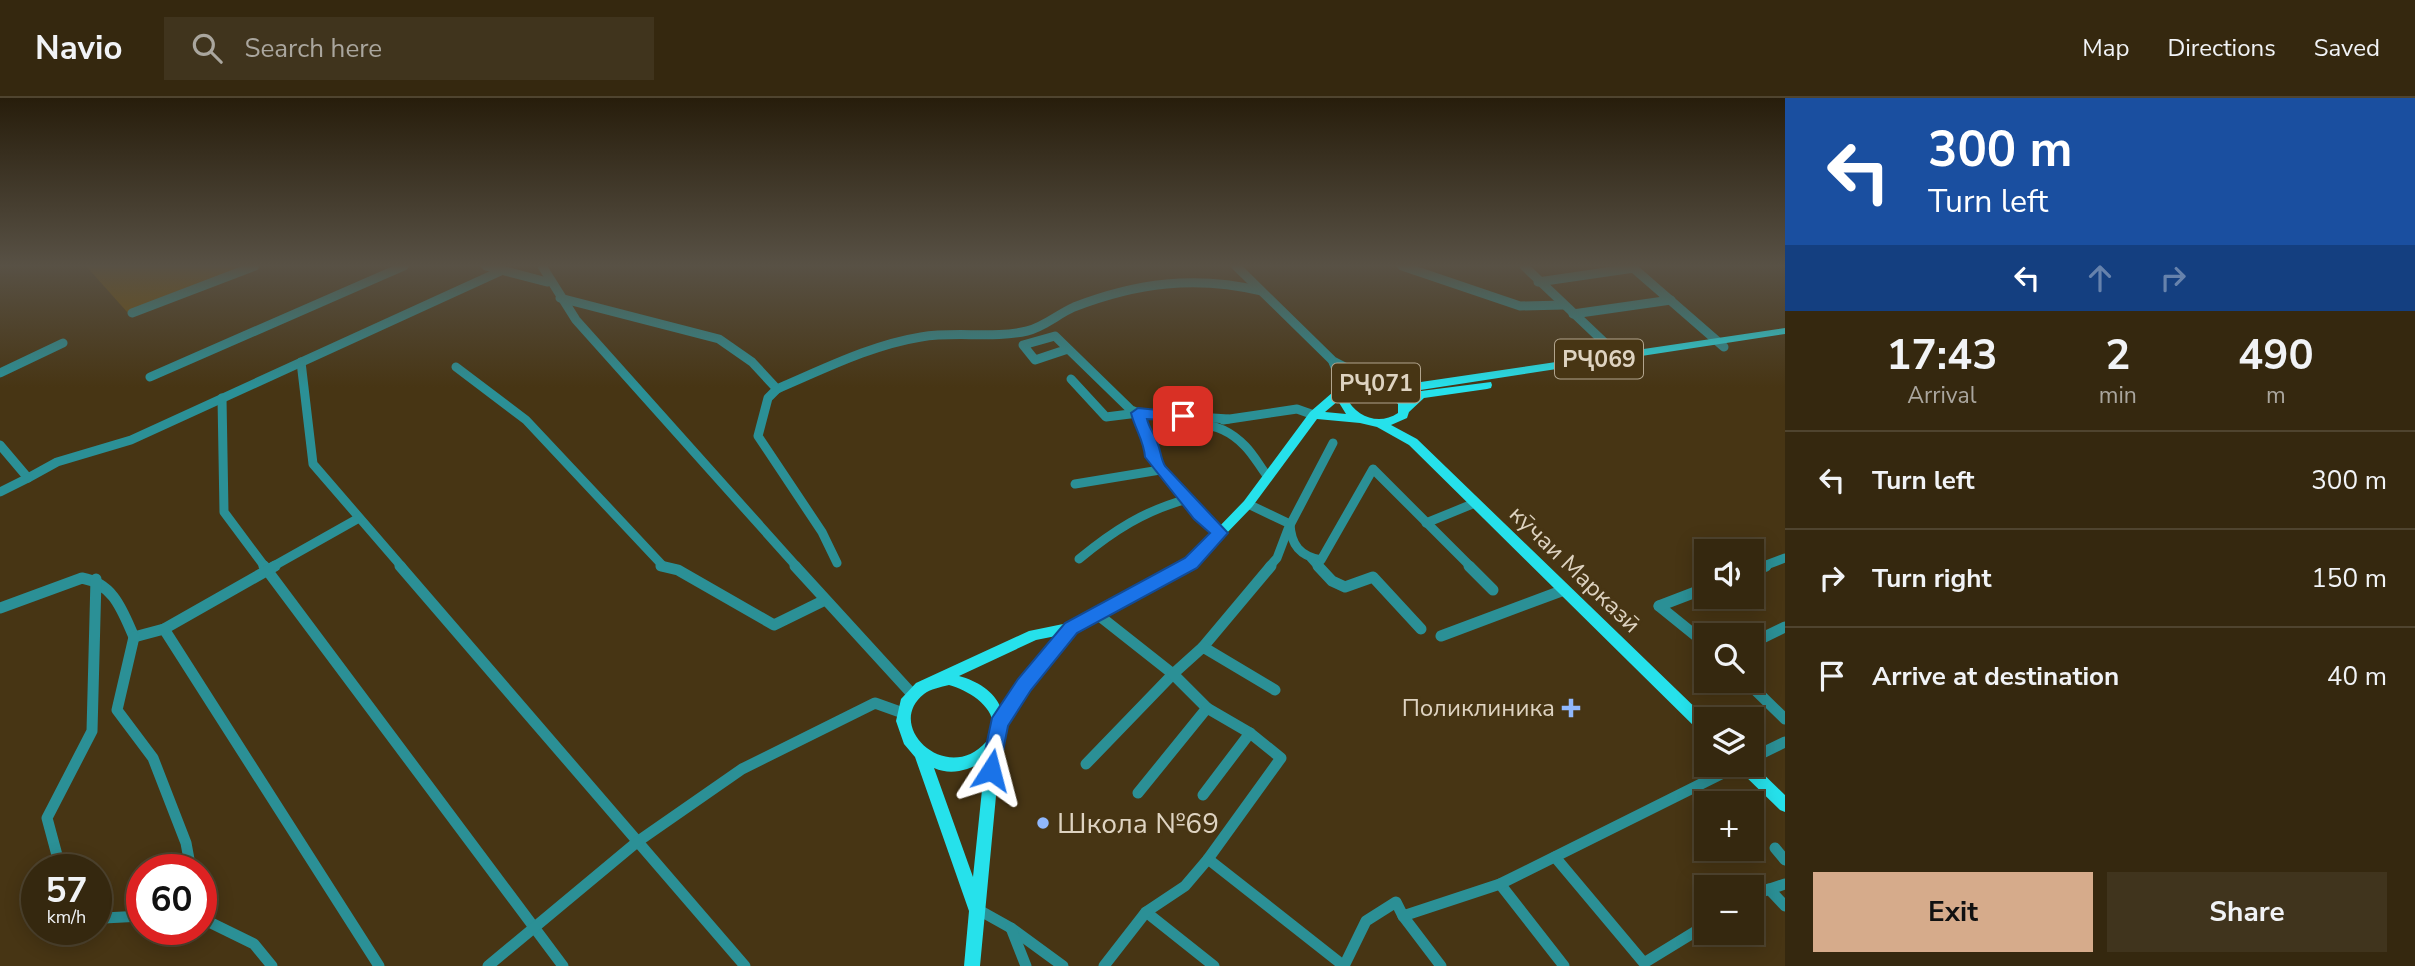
<!DOCTYPE html>
<meta charset="utf-8">
<style>
body{margin:0;font-family:"Nunito Sans",sans-serif;background:#40341d;color:#f1f3f6;height:100vh;display:flex;flex-direction:column;font-size:26px;white-space:nowrap}
*{box-sizing:border-box;margin:0}
p{font-size:23px;color:#aaa69e}
.icon{flex:none;width:38px;height:38px;fill:none;stroke:currentColor;stroke-width:2;stroke-linecap:round;stroke-linejoin:round}
.map{position:relative;flex:1;overflow:hidden}
.drawer{display:flex;flex-direction:column;background:#35280f;width:630px}
.drawer>*{flex:none}
.banner{background:#1a4fa0;color:#fff;overflow:hidden}
.fabs{position:absolute;left:1694px;top:441px;display:grid;gap:14px}
.fabs a{display:grid;place-items:center;width:70px;height:70px;border-radius:0px;background:#35280f;box-shadow:0 4px 18px #0003,0 0 0 2px #4f442f;font-size:35px}
.speed{position:absolute;left:21px;top:756px;display:flex;gap:14px;font-size:35px;font-weight:700;text-align:center}
.speed>*{display:grid;place-content:center;width:91px;height:91px;border-radius:50%;background:#35280f;box-shadow:0 4px 18px #0003,0 0 0 2px #4f442f;line-height:1}
.speed small{font-size:18px;font-weight:400}
.speed .limit{border:10px solid #d22;background:#fff;color:#111}
.pin{position:absolute;display:grid;place-items:center;width:60px;height:60px;color:#fff;margin:-30px;border-radius:14px;box-shadow:0 4px 10px #0006}
.me{position:absolute;width:77px;margin:-38px;rotate:9deg;stroke-linejoin:round;filter:drop-shadow(0 0 5px #0008)}
.turn{display:flex;align-items:center;gap:24px;height:147px;padding:0 28px;font-size:32px}
.turn .icon{width:91px;height:91px;stroke-width:2.5}
.turn b{display:block;font-size:49px;line-height:60px}
.lanes{display:flex;align-items:center;height:66px;padding:0 28px;background:#0003;justify-content:center;gap:35px;direction:ltr}
.lanes .off{opacity:.35}
.eta{display:flex;justify-content:space-evenly;align-items:center;height:119px;text-align:center}
.eta b{font-size:42px;font-weight:700;line-height:49px}
.action{display:flex;gap:14px;margin-top:auto;padding:14px 28px}
.action a{flex:1;height:80px;border-radius:0px;background:#d6ab8b;color:#111;font-size:28px;font-weight:700;line-height:80px;text-align:center}
.action a+a{background:#40341d;color:#f1f3f6}
ul{padding:0;list-style:none}
li{display:flex;align-items:center;gap:21px;height:98px;padding:0 28px;border-top:2px solid #4f442f}
li div{flex:1}
li b{display:block;font-size:26px}
li em{font-style:normal}
header{display:flex;align-items:center;gap:42px;box-sizing:border-box;height:98px;padding:0 35px;background:#35280f;border-bottom:2px solid #4f442f}
header strong{font-size:33px}
nav{display:flex;gap:38px;margin-inline-start:auto;font-size:24px}
.search{width:490px;height:63px;background:#40341d;display:flex;align-items:center;gap:18px;box-sizing:border-box;padding:0 24px;border-radius:0px;color:#aaa69e;font-size:26px}
main{display:flex;flex:1;min-height:0}
.map>svg:first-child{display:block}
</style>
<header>
<strong>Navio</strong>
<div class="search"><svg class="icon" aria-label="search" viewBox="0 0 24 24"><circle cx="10" cy="10" r="6"/><path d="M15 15l6 6"/></svg>Search here</div>
<nav><a>Map</a><a>Directions</a><a>Saved</a></nav>
</header>
<main>
<div class="map">
<svg width="1785" height="868" viewBox="0 0 1785 868">
<rect width="100%" height="100%" fill="#473514"/>
<path fill="#6e4e05" d="M86,168H250L128,215Z"/>
<g fill="none" stroke-linecap="round" stroke-linejoin="round">
<g stroke="#2b9096" stroke-width="9">
<path d="M486,168L547,184"/>
<path d="M542,168L576,222L797,469"/>
<path d="M1236,168L1333,263L1376,285"/>
<path d="M1402,168L1520,208L1563,207"/>
<path d="M1524,168L1625,264"/>
<path d="M1631,168L1724,249"/>
<path d="M1538,184L1634,170"/>
<path d="M560,200L719,241L752,264L777,291C824,271 871,247 921,239C956,233 993,241 1027,233C1044,229 1058,216 1074,209C1136,185 1196,177 1261,193"/>
<path d="M132,215L255,168"/>
<path d="M1573,216L1671,202"/>
<path d="M1068,251L1035,262L1023,247L1055,238L1131,312L1138,315L1228,321"/>
<path d="M301,264L313,366L402,469"/>
<path d="M1333,264L1344,291"/>
<path d="M456,269L526,322L664,469"/>
<path d="M0,275L63,245"/>
<path d="M150,279L404,168"/>
<path d="M1071,281L1106,319L1138,315L1142,331L1152,346"/>
<path d="M777,291L768,300L758,338L822,434L837,465"/>
<path d="M222,300L224,414L265,469"/>
<path d="M1223,322L1297,311L1314,317"/>
<path d="M0,347L28,380L57,364L131,342L503,172"/>
<path d="M1075,386L1160,372"/>
<path d="M0,394L28,380"/>
<path d="M1188,401L1152,359V346C1182,321 1217,319 1245,348C1254,357 1260,369 1268,379"/>
<path d="M1248,406L1290,426C1291,447 1300,458 1321,462L1373,371L1471,469"/>
<path d="M1426,425L1475,405"/>
<path d="M1311,460L1319,469"/>
<path d="M1079,461C1113,433 1145,412 1188,401L1199,417L1220,435"/>
<path d="M272,469L359,420"/>
<path d="M1269,469L1277,460L1288,431L1333,345"/>
<path d="M1761,469L1785,460"/>
</g>
<g stroke="#2b9096" stroke-width="11">
<path d="M264,468L563,868"/>
<path d="M400,468L745,868"/>
<path d="M661,468L678,472L774,527L823,503"/>
<path d="M795,468L912,596"/>
<path d="M1318,468L1332,483L1345,489L1373,479L1421,531"/>
<path d="M1469,468L1493,492"/>
<path d="M1752,473L1766,468"/>
<path d="M1659,508L1706,546"/>
<path d="M1659,508L1706,490"/>
<path d="M0,510L82,480C114,486 122,512 134,539L164,531L275,468"/>
<path d="M164,531L379,868"/>
<path d="M1441,538L1564,492"/>
<path d="M134,539L117,612L153,660L186,745L191,772"/>
<path d="M1752,545L1785,529"/>
<path d="M1203,549L1271,468"/>
<path d="M1746,583L1785,621"/>
<path d="M1752,660L1785,644"/>
<path d="M1086,666L1173,576L1097,516"/>
<path d="M1138,695L1207,610L1173,576L1203,549L1275,592"/>
<path d="M1203,697L1250,635L1207,610"/>
<path d="M1775,750L1785,762"/>
<path d="M1555,759L1644,865L1706,827"/>
<path d="M1208,761L1281,660L1250,635"/>
<path d="M61,772L47,720L92,633L96,481"/>
<path d="M1500,786L1564,868"/>
<path d="M1769,791L1785,808"/>
<path d="M1752,797L1785,786"/>
<path d="M977,811L1011,830L1063,868"/>
<path d="M1146,814L1214,868"/>
<path d="M96,815L104,820L142,818"/>
<path d="M1403,818L1441,868"/>
<path d="M201,820L254,846L272,868"/>
<path d="M1011,830L1026,868"/>
<path d="M488,868L637,744L742,671L875,605L903,615"/>
<path d="M1104,868L1146,814L1185,788L1208,761L1344,868L1366,823L1396,804L1403,818L1500,786L1739,667"/>
</g>
<g fill="#26e1eb" fill-rule="evenodd">
<path d="M1785,230V236L1414,293L1396,291L1408,303L1421,293L1491,284L1492,287L1491,290L1487,291L1424,300L1409,314L1407,320L1391,327L1417,341L1707,621L1706,636L1701,635L1409,347L1377,329L1360,325L1317,321L1252,409L1195,468L1076,534L1030,590L1006,626V631L1001,645L980,868H964L969,813L915,659L904,646L896,623L901,601L916,585L1029,533L1068,525L1187,462L1244,403L1310,314L1340,288L1366,280L1414,285ZM1366,288L1383,292L1398,306V315C1379,328 1356,319 1346,299L1349,293ZM1338,303L1346,316L1325,314ZM1056,538L1020,582L1001,610C994,593 977,583 959,578L1036,542ZM949,587C972,593 1008,617 986,644C947,688 883,628 924,596C930,591 941,589 949,587ZM985,663L973,779L934,670C952,678 968,672 985,663Z"/>
<path d="M1752,665L1785,697V714L1780,712L1739,672L1737,667H1752Z"/>
</g>
</g>
<linearGradient id="sky" x2="0" y2="1"><stop stop-color="#271d0b"/><stop offset="0.58" stop-color="#585145"/><stop offset="1" stop-color="#585145" stop-opacity="0"/></linearGradient>
<rect width="1785" height="289" fill="url(#sky)"/>
<path fill="#1a73e8" stroke="#114b97" stroke-width="2" d="M1138,310L1188,315L1190,318L1183,323L1147,321C1149,330 1154,335 1157,344C1161,352 1160,359 1165,368L1228,435L1197,470L1077,535L1031,592L1008,628L998,678L991,681L984,678L981,672L992,620L1018,581L1065,525L1185,460L1210,435L1194,421L1145,359C1144,343 1135,331 1131,315Z"/>
<g fill="#90b8fd" stroke="#473514" stroke-width="2.5">
<path d="M1567.5 599.5h7v7h7v7h-7v7h-7v-7h-7v-7h7z"/>
<circle cx="1043" cy="725" r="7"/>
</g>
<g text-anchor="middle" stroke-width="6" stroke-linejoin="round" paint-order="stroke">
<g fill="#473514" stroke="#b1a48d" stroke-width="2">
<rect x="1555" y="241.5" width="88" height="39" rx="5"/>
<rect x="1332" y="265.5" width="88" height="39" rx="5"/>
</g>
<g font-size="23" font-weight="bold" fill="#ded3c1">
<text x="1599" y="269">РҶ069</text>
<text x="1376" y="293">РҶ071</text>
</g>
<g font-size="24" fill="#ded3c1" stroke="#473514">
<text transform="translate(1575 471) rotate(44)" y="8">кӯчаи Марказӣ</text>
</g>
<g font-size="24" fill="#ded3c1" stroke="#473514" text-anchor="end">
<text x="1555" y="618">Поликлиника</text>
</g>
<g font-size="28" fill="#ded3c1" stroke="#473514" text-anchor="start">
<text x="1057" y="735">Школа №69</text>
</g>
</g>
</svg>
<div class="fabs">
<a><svg class="icon" aria-label="sound" viewBox="0 0 24 24"><path d="M4 9h4l5-4v14l-5-4H4zM17 9q2 3 0 6"/></svg></a>
<a><svg class="icon" aria-label="search" viewBox="0 0 24 24"><circle cx="10" cy="10" r="6"/><path d="M15 15l6 6"/></svg></a>
<a><svg class="icon" aria-label="layers" viewBox="0 0 24 24"><path d="M12 4l9 5-9 5-9-5zM3 14l9 5 9-5"/></svg></a>
<a>+</a>
<a>−</a>
</div>
<div class="speed"><div>57<small>km/h</small></div><div class="limit">60</div></div>
<div class="pin" style="left:1183px;top:318px;background:#d93025"><svg class="icon" aria-label="arrive" viewBox="0 0 24 24"><path d="M6 21V4h12l-3 4 3 4H6"/></svg></div>
<svg class="me" style="left:991px;top:672px" viewBox="-20 -20 40 40"><path d="M0-17L14 15 0 8-14 15z" fill="#1a73e8" stroke="#fff" stroke-width="4"/></svg>
</div>
<section class="drawer">
<div class="banner">
<div class="turn"><svg class="icon" aria-label="left" viewBox="0 0 24 24"><path d="M17 20v-9H6M10 6l-5 5 5 5"/></svg><div><b>300 m</b>Turn left</div></div>
<div class="lanes"><svg class="icon" aria-label="left" viewBox="0 0 24 24"><path d="M17 20v-9H6M10 6l-5 5 5 5"/></svg><svg class="icon off" aria-label="ahead" viewBox="0 0 24 24"><path d="M12 20V5M6 11l6-6 6 6"/></svg><svg class="icon off" aria-label="right" viewBox="0 0 24 24"><path d="M7 20v-9h11M14 6l5 5-5 5"/></svg></div>
</div>
<div class="eta">
<div><b>17:43</b><p>Arrival</p></div>
<div><b>2</b><p>min</p></div>
<div><b>490</b><p>m</p></div>
</div>
<ul>
<li><svg class="icon" aria-label="left" viewBox="0 0 24 24"><path d="M17 20v-9H6M10 6l-5 5 5 5"/></svg><div><b>Turn left</b></div><em>300 m</em></li>
<li><svg class="icon" aria-label="right" viewBox="0 0 24 24"><path d="M7 20v-9h11M14 6l5 5-5 5"/></svg><div><b>Turn right</b></div><em>150 m</em></li>
<li><svg class="icon" aria-label="arrive" viewBox="0 0 24 24"><path d="M6 21V4h12l-3 4 3 4H6"/></svg><div><b>Arrive at destination</b></div><em>40 m</em></li>
</ul>
<div class="action"><a>Exit</a><a>Share</a></div>
</section>
</main>
